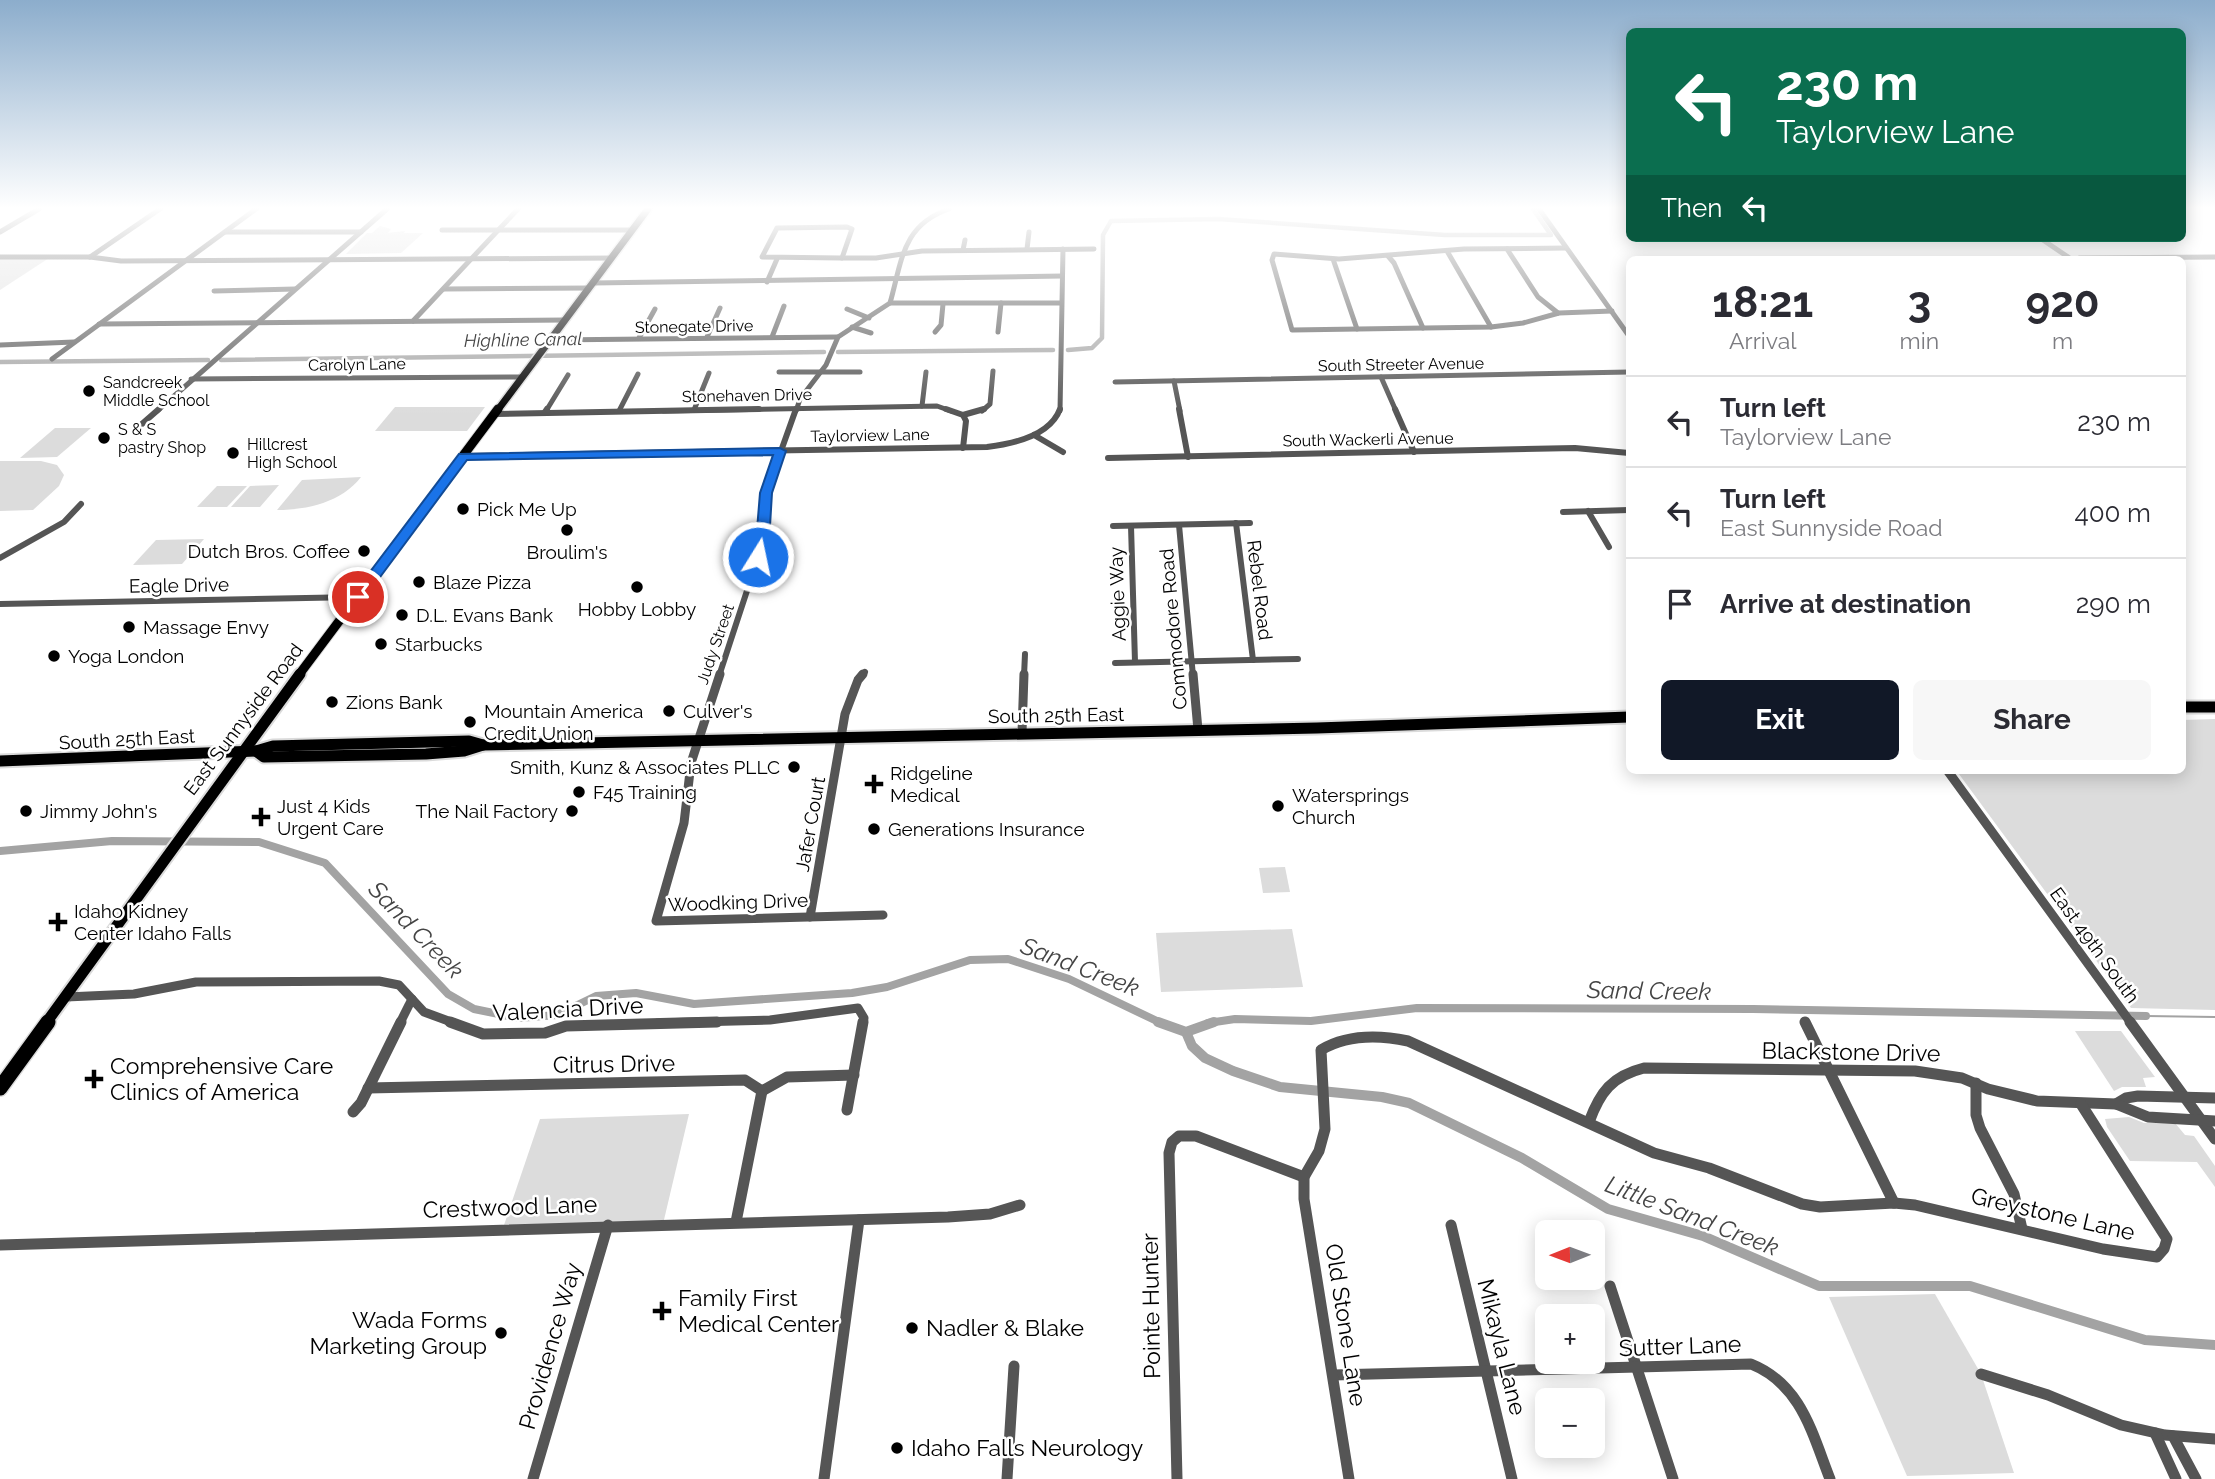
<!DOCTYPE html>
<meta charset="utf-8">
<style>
body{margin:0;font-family:Raleway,sans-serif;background:#f7f7f7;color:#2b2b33;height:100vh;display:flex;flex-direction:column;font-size:26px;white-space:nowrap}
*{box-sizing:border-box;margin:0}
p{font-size:23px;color:#7c7c81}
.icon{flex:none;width:38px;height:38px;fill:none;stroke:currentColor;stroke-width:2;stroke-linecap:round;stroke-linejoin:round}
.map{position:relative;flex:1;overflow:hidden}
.drawer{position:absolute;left:1626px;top:256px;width:560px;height:518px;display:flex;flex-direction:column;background:#fff;border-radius:10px;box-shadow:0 4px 18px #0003}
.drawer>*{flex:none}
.banner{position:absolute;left:1626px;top:28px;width:560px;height:214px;border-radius:10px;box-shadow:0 4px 18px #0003;background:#0b6e4f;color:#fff;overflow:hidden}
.needle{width:46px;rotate:269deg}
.buttons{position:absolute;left:1535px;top:1220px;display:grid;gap:14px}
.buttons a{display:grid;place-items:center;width:70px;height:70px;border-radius:10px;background:#fff;box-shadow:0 4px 18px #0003;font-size:35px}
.pin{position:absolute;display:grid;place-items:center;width:60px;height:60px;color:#fff;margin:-30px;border:4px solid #fff;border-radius:50%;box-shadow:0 2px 7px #0007}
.me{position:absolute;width:77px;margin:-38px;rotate:10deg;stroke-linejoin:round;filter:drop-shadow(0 0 5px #0008)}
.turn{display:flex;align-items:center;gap:24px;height:147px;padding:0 35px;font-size:32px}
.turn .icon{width:91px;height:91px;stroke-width:2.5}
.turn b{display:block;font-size:49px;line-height:60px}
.then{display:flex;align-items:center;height:66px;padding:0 35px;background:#0003;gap:14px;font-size:26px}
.eta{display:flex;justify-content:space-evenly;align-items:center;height:119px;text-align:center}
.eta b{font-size:42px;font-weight:700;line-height:49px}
.button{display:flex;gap:14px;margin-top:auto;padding:14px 35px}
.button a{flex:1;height:80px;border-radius:10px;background:#111827;color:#fff;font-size:28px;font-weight:700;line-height:80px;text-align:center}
.button a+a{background:#f7f7f7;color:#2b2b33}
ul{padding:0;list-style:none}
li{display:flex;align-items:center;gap:21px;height:91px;padding:0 35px;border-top:2px solid #e1e1e2}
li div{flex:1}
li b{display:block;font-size:26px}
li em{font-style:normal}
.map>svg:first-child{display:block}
</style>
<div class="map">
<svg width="2215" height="1479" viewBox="0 0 2215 1479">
<rect width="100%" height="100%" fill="#fff"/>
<g fill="#dcdcdc">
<path d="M380,226L391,229L388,233L405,231L404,233H423L401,253L346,254L367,233H372Z"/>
<path d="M50,257L46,260L0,290V258Z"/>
<path d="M395,407H485L467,431H375Z"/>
<path d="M55,428H91L57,457L20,458Z"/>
<path d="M0,461H41L57,465L64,475L59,486L33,510L0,511Z"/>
<path d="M361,477C342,502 307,510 277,510L302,480Z"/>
<path d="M279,485L260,507H231L250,486Z"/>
<path d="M217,486H247L227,507H197Z"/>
<path d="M204,539L182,564L133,565L156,540Z"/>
<path d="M2215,719V1010L2131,1008L1956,770H2182V720Z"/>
<path d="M1285,867L1290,892L1263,893L1259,868Z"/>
<path d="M1292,929L1303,987L1161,992L1156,933Z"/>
<path d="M2075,1031H2121L2155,1077L2143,1078L2146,1087H2122L2114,1091Z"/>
<path d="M689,1114L663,1224L503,1228L540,1119Z"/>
<path d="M2129,1117L2144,1123H2175L2185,1135L2194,1136L2215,1166V1187L2197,1162L2130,1161L2107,1127L2105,1119Z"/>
<path d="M1935,1294L1981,1374L2014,1473L1907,1476L1829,1297Z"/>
</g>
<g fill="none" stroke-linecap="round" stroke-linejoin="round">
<path stroke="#a3a3a3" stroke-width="2" d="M2146,1016L2215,1017"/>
<g stroke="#a3a3a3" stroke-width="4.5">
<path d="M1068,350L1092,348L1102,338L1103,235L1111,221L1218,219L1445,235H1551L1533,209"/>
<path d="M838,352L1053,350"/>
<path d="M221,360L824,352"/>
<path d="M0,362L208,360"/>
</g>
<g stroke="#a3a3a3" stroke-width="8">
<path d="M0,851L112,841L259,842L325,863L448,994L474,1009L518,1018L557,1015L596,996L636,993L694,1004L852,993L887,987L970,960L1008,959L1069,979L1161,1023"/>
<path d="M1208,1023L1235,1019L1311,1021L1417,1008L1753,1009L2146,1016"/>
</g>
<g stroke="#a3a3a3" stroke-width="10">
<path d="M1158,1022L1186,1032L1214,1022"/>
<path d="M1186,1032L1192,1046L1205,1058L1233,1071L1280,1087L1382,1097L1409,1103L1522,1158L1608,1209L1703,1236L1819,1286H1970L2145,1340L2215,1345"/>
</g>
<defs>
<path id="major-far3" d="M497,411L648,209"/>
<path id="major-far2" d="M298,676L498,409"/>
<g id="major-far1">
<path d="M2182,707H2215"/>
<path d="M256,751L264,757L426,754L464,751L483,745"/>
<path d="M0,761L256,751L273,746L469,741L483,745L1317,728L1629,717"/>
<path d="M46,1023L300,674"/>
</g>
<path id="major" d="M0,1088L48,1022"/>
</defs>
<use href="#major-far3" stroke="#dbdbdb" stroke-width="10"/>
<use href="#major-far2" stroke="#dbdbdb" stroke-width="11"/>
<use href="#major-far1" stroke="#dbdbdb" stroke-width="15"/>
<use href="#major" stroke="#dbdbdb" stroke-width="18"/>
<g stroke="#555" stroke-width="5">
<path d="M1539,209L1629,336"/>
<path d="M847,227L852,229L842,258L762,257L777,228Z"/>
<path d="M442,230H632"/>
<path d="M0,232L39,209"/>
<path d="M225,232H361"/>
<path d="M2040,238L2071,259"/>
<path d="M1566,248L1464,249L1339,259L1274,254L1272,260L1292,330L1491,327L1523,323L1559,313L1612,311"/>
<path d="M1027,249L1029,232"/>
<path d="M1507,249L1538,297L1558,313"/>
<path d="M963,250L965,240"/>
<path d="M1447,251L1491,327"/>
<path d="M1388,256L1394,263L1423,328"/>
<path d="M0,257H90L121,261L612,258"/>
<path d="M90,257L160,209"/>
<path d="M842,258H876L922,251L1094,249"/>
<path d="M2079,258L2215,257"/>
<path d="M1333,259L1357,329"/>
<path d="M767,282L777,259"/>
<path d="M593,283L1062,276"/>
<path d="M444,289L589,288"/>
<path d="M214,291L295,289"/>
<path d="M890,303H1061"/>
<path d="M847,309L869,318"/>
<path d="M413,321L518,209"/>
<path d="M99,324L565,320"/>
<path d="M852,327L871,333"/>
<path d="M935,332L941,325L943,304"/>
<path d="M998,332L1001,303"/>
<path d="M707,337L720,308"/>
<path d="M772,337L784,306"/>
<path d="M639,338L655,309"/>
<path d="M551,340L838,337"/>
<path d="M0,345L74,342"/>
<path d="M52,359L256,209"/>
<path d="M779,372H860"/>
<path d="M1381,377L1396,411"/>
<path d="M191,379L523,377"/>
<path d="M1174,381L1180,411"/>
<path d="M1115,382L1629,372"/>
<path d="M922,406L926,372"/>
<path d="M694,410L709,373"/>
<path d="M157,411L387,209"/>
<path d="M546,411L568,375"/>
<path d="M619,411L638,374"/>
<path d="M663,411L937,406L951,411"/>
<path d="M796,411L800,399L826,365L838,337L890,303C902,261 902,225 949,209"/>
<path d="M982,411L990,404L993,371"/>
<path d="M1060,411L1063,249"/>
</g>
<g stroke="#555" stroke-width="6">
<path d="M946,409L963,415L966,421L963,448"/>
<path d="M1179,409L1188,457"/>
<path d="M1395,409L1414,452"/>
<path d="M545,412L547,409"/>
<path d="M496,414L759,409"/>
<path d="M963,415L984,409"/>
<path d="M135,430L159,409"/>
<path d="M1034,435L1063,452"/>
<path d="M464,456L987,447C1012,444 1050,436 1060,409"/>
<path d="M1108,458L1575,448L1629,453"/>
<path d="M1588,511L1609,547"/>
<path d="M1563,512L1629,510"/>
<path d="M1236,523L1253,660"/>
<path d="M1179,525L1193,676"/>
<path d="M1113,526L1250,523"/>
<path d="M1131,526L1135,662"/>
<path d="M0,558L64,522L81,504"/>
<path d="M0,604L358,597"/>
<path d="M1115,663L1298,659"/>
<path d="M719,676L763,542L766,493L796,409"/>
<path d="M862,676L865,672"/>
<path d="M1024,676L1025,654"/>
</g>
<g stroke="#555" stroke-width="9">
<path d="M720,674L691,763L684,823L656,921L883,915"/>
<path d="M1193,674L1198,730"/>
<path d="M1022,732L1024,674"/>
<path d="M1947,770L2131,1023"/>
<path d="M810,917L845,714L858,680L863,674"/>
<path d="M66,997L134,994L196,982L379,981L399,985L424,1012L454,1023"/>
<path d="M400,1023L412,999"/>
<path d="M657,1023L770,1020L858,1008L864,1018L863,1023"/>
</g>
<g stroke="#555" stroke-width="11">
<path d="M450,1022L483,1034L545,1033L566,1026L717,1022"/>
<path d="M1805,1022L1894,1203"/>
<path d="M2130,1022L2215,1139"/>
<path d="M1976,1083V1115L1980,1128L2014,1194L2022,1229"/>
<path d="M368,1088L745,1080L762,1091L787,1077L854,1075"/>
<path d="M2116,1104L2126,1098L2138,1096L2215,1098"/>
<path d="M847,1110L863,1022"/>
<path d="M353,1112L361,1103L401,1022"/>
<path d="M1589,1122C1600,1092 1612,1076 1644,1068L1915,1071L1962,1078L1988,1089L2037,1101L2116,1104L2148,1117L2215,1121"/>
<path d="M736,1222L762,1091"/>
<path d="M1451,1225L1512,1479"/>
<path d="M0,1245L948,1217L990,1214L1020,1205"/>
<path d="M1610,1286L1673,1479"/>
<path d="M1981,1374L2048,1395L2121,1425L2165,1435L2215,1439"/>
<path d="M1333,1375L1751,1364C1801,1384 1812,1433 1830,1479"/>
<path d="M2155,1433L2176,1479"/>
<path d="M2173,1436L2196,1479"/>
<path d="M533,1479L608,1225"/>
<path d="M824,1479L859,1220"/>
<path d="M1007,1479L1014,1366"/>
<path d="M1177,1479L1169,1153L1172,1142L1179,1136H1196L1304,1177"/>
<path d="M1349,1479L1304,1199V1177L1319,1151L1325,1129L1321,1050C1348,1034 1379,1035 1408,1041L1654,1153L1709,1168L1802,1204L1820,1207L1894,1203L1915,1205L2103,1249L2157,1257L2164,1249L2167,1239L2081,1104"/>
</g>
<use href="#major-far3" stroke="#000" stroke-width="7"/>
<use href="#major-far2" stroke="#000" stroke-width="9"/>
<use href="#major-far1" stroke="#000" stroke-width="11"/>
<use href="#major" stroke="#000" stroke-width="15"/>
</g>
<linearGradient id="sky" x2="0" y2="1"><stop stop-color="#8cadcc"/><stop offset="0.5" stop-color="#fff"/><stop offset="1" stop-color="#fff" stop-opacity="0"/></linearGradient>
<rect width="2215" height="416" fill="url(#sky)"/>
<path fill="#1a73e8" stroke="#114b97" stroke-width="2" d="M780,448L786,451L772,493L769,542L763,560H753L751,557L756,542L760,493L773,455L467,460L363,600L358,602L351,597L459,454Z"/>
<g fill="#000" stroke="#fff" stroke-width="2.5">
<circle cx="89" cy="391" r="7"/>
<circle cx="104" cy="438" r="7"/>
<circle cx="233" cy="453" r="7"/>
<circle cx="463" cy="509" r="7"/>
<circle cx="567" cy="530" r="7"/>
<circle cx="364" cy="551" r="7"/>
<circle cx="419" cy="582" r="7"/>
<circle cx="637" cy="587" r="7"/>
<circle cx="402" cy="615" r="7"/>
<circle cx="129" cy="627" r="7"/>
<circle cx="381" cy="644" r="7"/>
<circle cx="54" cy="656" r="7"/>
<circle cx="332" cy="702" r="7"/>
<circle cx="669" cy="711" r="7"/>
<circle cx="470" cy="722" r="7"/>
<circle cx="794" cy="767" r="7"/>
<path d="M870.5 773.5h7v7h7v7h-7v7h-7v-7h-7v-7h7z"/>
<circle cx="579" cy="792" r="7"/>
<circle cx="1278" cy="806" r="7"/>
<circle cx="26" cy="811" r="7"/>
<circle cx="572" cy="811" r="7"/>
<path d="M257.5 806.5h7v7h7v7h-7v7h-7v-7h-7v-7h7z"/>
<circle cx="874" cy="829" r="7"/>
<path d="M54.5 911.5h7v7h7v7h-7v7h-7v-7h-7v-7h7z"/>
<path d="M90.5 1068.5h7v7h7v7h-7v7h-7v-7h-7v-7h7z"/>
<path d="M658.5 1300.5h7v7h7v7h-7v7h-7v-7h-7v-7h7z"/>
<circle cx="912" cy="1328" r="7"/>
<circle cx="501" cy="1333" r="7"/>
<circle cx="897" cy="1448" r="7"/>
</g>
<g text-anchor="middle" stroke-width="5" stroke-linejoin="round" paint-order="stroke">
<g font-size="16" fill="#000" stroke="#fff">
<text transform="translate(694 326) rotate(-1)" y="6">Stonegate Drive</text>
<text transform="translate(357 364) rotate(-1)" y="6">Carolyn Lane</text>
<text transform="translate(1401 364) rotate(-1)" y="6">South Streeter Avenue</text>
<text transform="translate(747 395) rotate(-1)" y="6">Stonehaven Drive</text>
<text transform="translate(870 435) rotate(-1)" y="6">Taylorview Lane</text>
<text transform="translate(1368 439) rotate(-1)" y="6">South Wackerli Avenue</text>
<text transform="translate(715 644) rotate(-71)" y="6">Judy Street</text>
</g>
<g font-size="16" fill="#000" stroke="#fff" text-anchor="start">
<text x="103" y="388">Sandcreek<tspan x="103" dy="18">Middle School</tspan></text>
<text x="118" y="435">S &amp; S<tspan x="118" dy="18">pastry Shop</tspan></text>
<text x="247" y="450">Hillcrest<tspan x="247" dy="18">High School</tspan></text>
</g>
<g font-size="18" font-style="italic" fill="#444" stroke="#fff">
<text transform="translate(523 340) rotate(-1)" y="6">Highline Canal</text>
</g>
<g font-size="19" fill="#000" stroke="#fff" text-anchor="start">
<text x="477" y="516">Pick Me Up</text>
<text x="350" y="558" text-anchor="end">Dutch Bros. Coffee</text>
<text x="567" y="559" text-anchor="middle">Broulim's</text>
<text x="433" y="589">Blaze Pizza</text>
<text x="637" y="616" text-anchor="middle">Hobby Lobby</text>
<text x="416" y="622">D.L. Evans Bank</text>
<text x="143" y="634">Massage Envy</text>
<text x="395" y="651">Starbucks</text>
<text x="68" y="663">Yoga London</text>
<text x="346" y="709">Zions Bank</text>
<text x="484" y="718">Mountain America<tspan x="484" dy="22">Credit Union</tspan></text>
<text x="683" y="718">Culver's</text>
<text x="780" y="774" text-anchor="end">Smith, Kunz &amp; Associates PLLC</text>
<text x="890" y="780">Ridgeline<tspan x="890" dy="22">Medical</tspan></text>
<text x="593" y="799">F45 Training</text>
<text x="1292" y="802">Watersprings<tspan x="1292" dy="22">Church</tspan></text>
<text x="277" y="813">Just 4 Kids<tspan x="277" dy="22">Urgent Care</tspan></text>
<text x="40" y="818">Jimmy John's</text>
<text x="558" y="818" text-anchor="end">The Nail Factory</text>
<text x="888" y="836">Generations Insurance</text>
<text x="74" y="918">Idaho Kidney<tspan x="74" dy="22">Center Idaho Falls</tspan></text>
</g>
<g font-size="19" fill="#000" stroke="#fff">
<text transform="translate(179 585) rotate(-1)" y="7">Eagle Drive</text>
<text transform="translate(1260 590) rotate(83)" y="7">Rebel Road</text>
<text transform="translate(1117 594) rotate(-92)" y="7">Aggie Way</text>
<text transform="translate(1173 629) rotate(-95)" y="7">Commodore Road</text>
<text transform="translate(1056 715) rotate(-1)" y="7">South 25th East</text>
<text transform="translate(243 719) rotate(-53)" y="7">East Sunnyside Road</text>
<text transform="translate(127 739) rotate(-3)" y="7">South 25th East</text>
<text transform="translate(810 824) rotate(-80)" y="7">Jafer Court</text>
<text transform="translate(738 902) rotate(-2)" y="7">Woodking Drive</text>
<text transform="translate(2095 945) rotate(54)" y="7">East 49th South</text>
</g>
<g font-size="23" fill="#000" stroke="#fff">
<text transform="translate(568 1009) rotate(-3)" y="8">Valencia Drive</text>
<text transform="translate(1851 1052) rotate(1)" y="8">Blackstone Drive</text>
<text transform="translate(614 1064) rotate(-1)" y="8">Citrus Drive</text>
<text transform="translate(510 1207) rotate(-2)" y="8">Crestwood Lane</text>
<text transform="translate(2053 1214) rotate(13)" y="8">Greystone Lane</text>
<text transform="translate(1151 1306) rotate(-91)" y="8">Pointe Hunter</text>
<text transform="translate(1346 1325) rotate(81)" y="8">Old Stone Lane</text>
<text transform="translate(550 1346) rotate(-74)" y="8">Providence Way</text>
<text transform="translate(1680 1346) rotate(-2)" y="8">Sutter Lane</text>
<text transform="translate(1502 1347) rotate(76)" y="8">Mikayla Lane</text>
</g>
<g font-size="23" fill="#000" stroke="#fff" text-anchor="start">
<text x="110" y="1074">Comprehensive Care<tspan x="110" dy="26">Clinics of America</tspan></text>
<text x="678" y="1306">Family First<tspan x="678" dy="26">Medical Center</tspan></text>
<text x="487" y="1328" text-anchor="end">Wada Forms<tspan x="487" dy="26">Marketing Group</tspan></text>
<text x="926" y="1336">Nadler &amp; Blake</text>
<text x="911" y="1456">Idaho Falls Neurology</text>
</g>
<g font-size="24" font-style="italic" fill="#444" stroke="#fff">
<text transform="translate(416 930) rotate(46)" y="8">Sand Creek</text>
<text transform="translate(1080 967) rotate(21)" y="8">Sand Creek</text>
<text transform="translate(1649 991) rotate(1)" y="8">Sand Creek</text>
<text transform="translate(1692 1216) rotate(21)" y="8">Little Sand Creek</text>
</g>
</g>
</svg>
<div class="buttons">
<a><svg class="needle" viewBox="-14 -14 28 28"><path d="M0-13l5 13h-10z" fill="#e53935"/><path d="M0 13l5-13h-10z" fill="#7c7c81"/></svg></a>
<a>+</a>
<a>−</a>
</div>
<div class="pin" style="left:358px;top:597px;background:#d93025"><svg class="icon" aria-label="arrive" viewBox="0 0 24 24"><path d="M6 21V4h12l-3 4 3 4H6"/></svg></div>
<svg class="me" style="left:758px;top:557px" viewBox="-20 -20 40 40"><circle r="17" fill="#1a73e8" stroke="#fff" stroke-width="3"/><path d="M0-11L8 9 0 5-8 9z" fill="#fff"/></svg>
<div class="banner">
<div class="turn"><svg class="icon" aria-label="left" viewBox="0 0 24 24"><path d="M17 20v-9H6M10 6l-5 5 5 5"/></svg><div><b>230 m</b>Taylorview Lane</div></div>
<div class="then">Then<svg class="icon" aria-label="left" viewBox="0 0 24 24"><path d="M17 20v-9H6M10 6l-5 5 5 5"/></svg></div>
</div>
<section class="drawer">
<div class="eta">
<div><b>18:21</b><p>Arrival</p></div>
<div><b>3</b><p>min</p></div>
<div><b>920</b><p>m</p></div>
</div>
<ul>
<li><svg class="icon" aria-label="left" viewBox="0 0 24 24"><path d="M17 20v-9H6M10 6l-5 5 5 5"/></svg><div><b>Turn left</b><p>Taylorview Lane</p></div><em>230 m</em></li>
<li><svg class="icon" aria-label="left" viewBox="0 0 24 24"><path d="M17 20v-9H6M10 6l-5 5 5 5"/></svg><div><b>Turn left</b><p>East Sunnyside Road</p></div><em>400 m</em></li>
<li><svg class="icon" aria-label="arrive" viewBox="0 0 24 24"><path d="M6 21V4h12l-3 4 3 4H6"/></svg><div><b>Arrive at destination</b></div><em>290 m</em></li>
</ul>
<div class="button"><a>Exit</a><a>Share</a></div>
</section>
</div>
